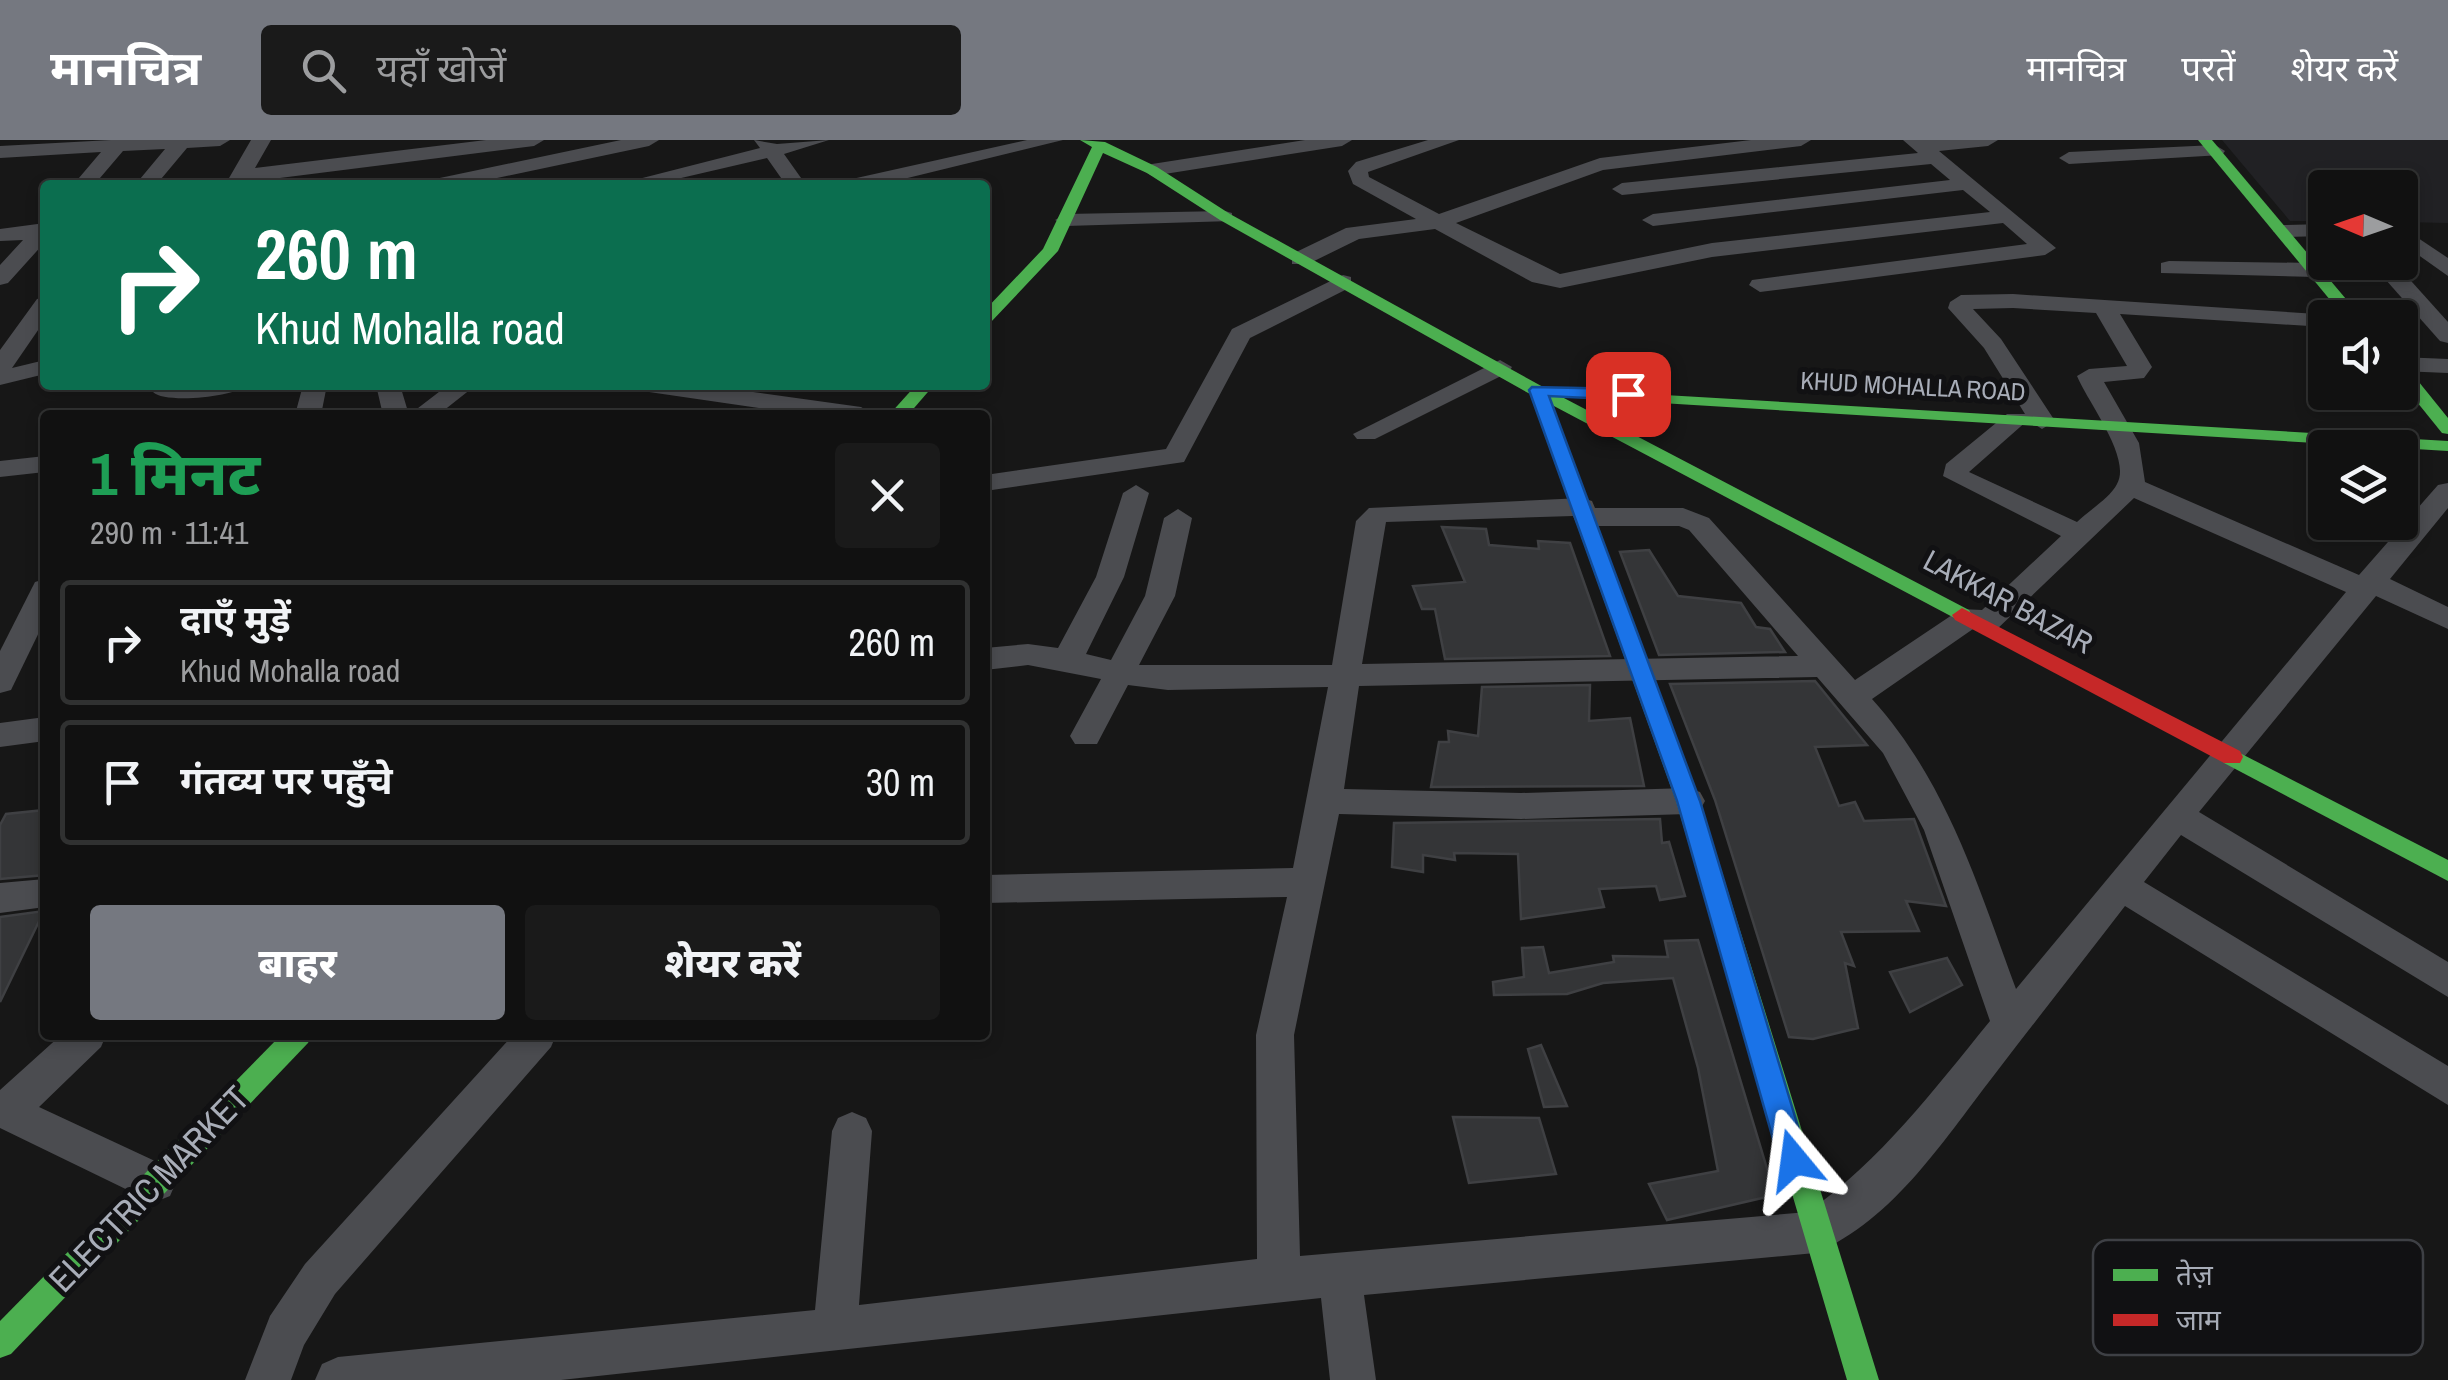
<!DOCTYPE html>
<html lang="hi">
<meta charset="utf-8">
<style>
body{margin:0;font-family:"Archivo Narrow","Noto Sans Devanagari",sans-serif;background:#1a1a1a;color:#f1f3f6;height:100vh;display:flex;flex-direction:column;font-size:38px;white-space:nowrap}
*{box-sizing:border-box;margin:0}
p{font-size:32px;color:#9c9d9f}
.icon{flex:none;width:55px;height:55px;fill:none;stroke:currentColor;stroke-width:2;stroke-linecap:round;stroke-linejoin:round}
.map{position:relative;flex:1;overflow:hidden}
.details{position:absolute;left:40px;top:270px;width:950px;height:630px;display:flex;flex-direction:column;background:#111;border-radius:10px;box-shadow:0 5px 15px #0003,0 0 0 2px #303131}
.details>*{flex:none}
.top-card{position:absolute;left:40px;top:40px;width:950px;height:210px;border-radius:10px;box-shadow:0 5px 15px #0003,0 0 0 2px #303131;background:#0b6e4f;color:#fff;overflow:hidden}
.needle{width:65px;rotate:272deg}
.fabs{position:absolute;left:2308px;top:30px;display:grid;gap:20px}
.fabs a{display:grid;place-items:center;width:110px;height:110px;border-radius:10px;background:#111;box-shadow:0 5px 15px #0003,0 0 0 2px #303131;font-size:50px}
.pin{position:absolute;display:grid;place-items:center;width:85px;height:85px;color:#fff;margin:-42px;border-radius:20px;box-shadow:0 5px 15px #0006}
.me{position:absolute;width:110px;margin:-55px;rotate:344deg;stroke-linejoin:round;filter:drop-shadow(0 0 8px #0008)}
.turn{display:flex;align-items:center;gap:35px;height:210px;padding:0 50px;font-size:45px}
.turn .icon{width:130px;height:130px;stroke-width:2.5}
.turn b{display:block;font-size:70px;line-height:85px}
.round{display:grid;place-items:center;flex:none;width:105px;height:105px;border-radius:10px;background:#1a1a1a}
.head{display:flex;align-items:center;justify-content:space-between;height:170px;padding:0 50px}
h1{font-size:60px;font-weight:800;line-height:75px;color:#1e9e55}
.button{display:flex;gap:20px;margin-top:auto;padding:20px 50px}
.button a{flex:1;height:115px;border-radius:10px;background:#757880;color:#fff;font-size:40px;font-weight:800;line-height:115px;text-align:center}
.button a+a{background:#1a1a1a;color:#f1f3f6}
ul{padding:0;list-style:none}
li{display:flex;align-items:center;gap:30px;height:125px;margin:0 20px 15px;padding:0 30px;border:5px solid #303131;border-radius:10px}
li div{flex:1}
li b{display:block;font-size:38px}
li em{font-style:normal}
header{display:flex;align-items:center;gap:60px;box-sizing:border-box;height:140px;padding:0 50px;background:#757880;color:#fff}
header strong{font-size:48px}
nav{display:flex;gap:55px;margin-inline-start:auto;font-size:35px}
.search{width:700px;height:90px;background:#1a1a1a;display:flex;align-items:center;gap:25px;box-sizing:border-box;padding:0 35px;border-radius:10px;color:#9c9d9f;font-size:38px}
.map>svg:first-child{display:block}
</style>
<header>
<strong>मानचित्र</strong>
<div class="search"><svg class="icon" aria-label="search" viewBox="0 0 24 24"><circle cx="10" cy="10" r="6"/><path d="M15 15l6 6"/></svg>यहाँ खोजें</div>
<nav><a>मानचित्र</a><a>परतें</a><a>शेयर करें</a></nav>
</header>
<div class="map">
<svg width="2448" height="1240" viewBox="0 0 2448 1240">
<rect width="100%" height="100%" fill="#171717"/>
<path fill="#212124" d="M2222,0H2448V83L2400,82V48H2325V81H2290Z"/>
<g fill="#343537" stroke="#3f4043" stroke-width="2.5">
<path d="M1442,387L1486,389L1489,405L1539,409L1538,401L1570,403L1610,516L1445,519L1435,469H1422L1413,446L1465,442Z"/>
<path d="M1649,410L1678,456L1741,463L1756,487L1770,489L1785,512L1659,515L1620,412Z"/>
<path d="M1815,541L1867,605L1815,607L1839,666L1855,662L1864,681L1914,679L1946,766L1906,761L1919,791L1841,792L1854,826L1845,823L1858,888L1813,899L1789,897L1715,660L1670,544Z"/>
<path d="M1590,545L1589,581L1630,578L1644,646L1431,647L1439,602H1449L1448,591L1478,596L1482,547Z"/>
<path d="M45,670V735L0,739V685L6,674Z"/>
<path d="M1660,679L1662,703L1669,702L1685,756L1660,760L1656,746L1599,749L1604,767L1521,779L1518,714L1454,713L1455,720L1423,715V732L1392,727L1394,683Z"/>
<path d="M44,771L0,862V777Z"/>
<path d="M1698,800L1775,1055L1667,1080L1649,1044L1718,1031L1698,928L1673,838L1603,843L1567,854L1494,855L1493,842L1524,837L1522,808L1543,807L1549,833L1614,822L1613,816L1668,817L1665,801Z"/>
<path d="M1947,818L1962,845L1910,872L1890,832Z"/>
<path d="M1541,905L1567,966L1544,967L1528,909Z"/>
<path d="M1453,977L1539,978L1556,1034L1469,1043Z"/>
</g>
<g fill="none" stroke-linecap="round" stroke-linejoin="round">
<g fill="#4b4c50" fill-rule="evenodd">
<path d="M111,0H230L220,6L187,8L156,45H135L165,9L123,11L94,45H73L101,12L0,18V6Z"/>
<path d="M251,0H271L255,28L486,0H544L534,6L225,45Z"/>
<path d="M621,0H659L649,6L464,45H425L435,39Z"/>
<path d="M754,0L777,4L829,0L784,14L806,45H786L767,18L651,45H615L760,8Z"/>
<path d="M1027,0H1063L879,45H842L852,39Z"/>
<path d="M1305,0H1352L1342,6L1152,36L1142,30L1152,24Z"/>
<path d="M1428,0H1459L1368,32L1369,37L1439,74L1600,18L1751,0H1811L1801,6L1603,30L1456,83L1560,134L1712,103L1990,72L1963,50L1653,86L1642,80L1653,74L1950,40L1931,24L1622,55L1612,49L1622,43L1918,13L1903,0H1998L1988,6L1939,11L2056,108L2045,115L1760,152L1749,145L1752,140L2027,104L2003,83L1712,117L1560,148L1532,142L1435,89L1359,99L1308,124H1292V114L1346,88L1416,79L1353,44L1348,31L1356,22Z"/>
<path d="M2215,5L2225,11L2222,15L2069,24L2059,18L2069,12Z"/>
<path d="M1225,71L1232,73V81L1066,86L1055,80L1066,74Z"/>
<path d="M45,83V102L8,143L0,145V125L23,100L0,101V89Z"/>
<path d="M2325,84V96L2284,97L2273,91L2284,85Z"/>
<path d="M2400,86L2448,118V136L2400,102Z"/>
<path d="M2169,121L2315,123L2326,130L2315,137L2161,133V123Z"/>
<path d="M2370,122H2394L2448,182V203L2440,201Z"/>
<path d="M1343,135L1351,137V147L1250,198L1184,322L985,351V335L1166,309L1232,189Z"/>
<path d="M2013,154L2333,175L2325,178V187L2120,174L2152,227L2144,238L2104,242L2139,303L2145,342L2359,435L2438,345L2448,343V368L2390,439L2448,467V489L2376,456L2199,672L2448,822V857L2181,695L2144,742L2448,926V965L2125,766C2083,821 2040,875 1998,930C1947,995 1894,1081 1815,1113L1364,1155L1376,1240H1330L1321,1158L561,1240H315L322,1224L338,1217L815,1170L832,991L838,978L852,972L866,978L872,991L859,1165L1257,1119L1256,895L1287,757L985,763V735L1293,728L1328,547L1168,550L1128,545L1097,604H1075L1070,596L1101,539L1028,525L985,530V508L1028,504L1058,508L1096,437L1123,353L1136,345L1149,353L1124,437L1086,514L1111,520L1145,456L1164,378L1178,369L1192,378L1175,456L1139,525H1332L1356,381L1369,368L1582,358L1592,361L1595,368H1683L1709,378L1855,540L1961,469L1982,470L2061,396L1943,336L1946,324L2007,274H2025L1984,208L1948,168L1950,162L1961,155ZM2013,168L2096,173L2127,226L2089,229L2077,236C2087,261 2132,318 2117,344C2110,358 2088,371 2077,382L1969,332L2028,280L2042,289L2055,281L2001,199L1973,169ZM2134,358L2346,452L2016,849C1978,746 1947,642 1872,559L1973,489L1985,494L1995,491ZM1573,376L1576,383L1586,386H1679L1689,390L1798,516L1362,524L1386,382ZM1817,537L1883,613L1924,690L1990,881C1933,951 1881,1020 1808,1072L1300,1116L1294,895L1339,674L1521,679L1688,674L1700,670L1705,661L1700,652L1688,648L1521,653L1344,649L1359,546Z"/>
<path d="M45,157V180L12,228L45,220V234L0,245V210L37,159Z"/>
<path d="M2400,217L2448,219V233L2400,231Z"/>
<path d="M1500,220L1512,227L1509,232L1375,299H1357L1353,294Z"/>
<path d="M163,245H247C236,257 164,264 153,252Z"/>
<path d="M303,245H327L321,275H295Z"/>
<path d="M376,245H400L409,275L448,245H476L438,275H383Z"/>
<path d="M637,245H702L861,267L874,275H808L649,252Z"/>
<path d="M45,316V332L0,337V321Z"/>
<path d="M45,439V480L11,550L0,553V511L35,442Z"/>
<path d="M45,577V601L0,607V583Z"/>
<path d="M45,739V767L0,773V743Z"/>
<path d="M61,895H106L101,907L39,967L170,1028L176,1042L170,1056L155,1062L140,1056L0,988V950Z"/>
<path d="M513,895H556L551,907L335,1154L304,1205L291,1240H245L270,1176L305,1124Z"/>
</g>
<g fill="#4caf50" fill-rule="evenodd">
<path d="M1080,0L1105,2L1157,27L1230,74L1545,248L2448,301V311L1562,257L1969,470L1972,475L1962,482L1552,265L1700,661L1879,1240H1847L1676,661L1530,254L1220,80L1147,33L1103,13L1058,111L991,182L985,184V170L1043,109L1092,7Z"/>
<path d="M2198,0H2212L2362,178H2345Z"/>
<path d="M2400,225L2406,226L2448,278V294L2442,293L2400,241Z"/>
<path d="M916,245H934L908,275H889Z"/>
<path d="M2232,609L2448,720V741L2224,623L2221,617L2224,611Z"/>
<path d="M281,895H312L308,903L11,1214L0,1218V1181Z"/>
</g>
<path fill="#c62828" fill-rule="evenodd" d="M1962,468L2240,611L2243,617L2240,623H2224L1955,480L1952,475Z"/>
</g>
<path fill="#1a73e8" stroke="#114b97" stroke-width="2.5" d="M1532,247L1628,249L1637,254L1628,260L1549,256L1700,661L1808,1020L1804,1030L1794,1034L1784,1030L1779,1020L1677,661L1529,250Z"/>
<g text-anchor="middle" stroke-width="10" stroke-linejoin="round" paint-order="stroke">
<g font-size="25" fill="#a8adb8" stroke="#111113">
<text transform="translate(1913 246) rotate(3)" y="9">KHUD MOHALLA ROAD</text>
</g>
<g font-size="30" fill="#a8adb8" stroke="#111113">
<text transform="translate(2008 462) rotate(28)" y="10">LAKKAR BAZAR</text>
</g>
<g font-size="35" fill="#a8adb8" stroke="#111113">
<text transform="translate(149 1049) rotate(-46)" y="12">ELECTRIC MARKET</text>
</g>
</g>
<rect x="2093" y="1100" width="330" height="115" rx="15" fill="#111113" stroke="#3e4045" stroke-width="2.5"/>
<rect x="2113" y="1129" width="45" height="12" fill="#4caf50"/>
<rect x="2113" y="1174" width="45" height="12" fill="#c62828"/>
<g font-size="28" fill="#a8adb8">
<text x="2176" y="1145">तेज़</text>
<text x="2176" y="1190">जाम</text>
</g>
</svg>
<div class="fabs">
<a><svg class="needle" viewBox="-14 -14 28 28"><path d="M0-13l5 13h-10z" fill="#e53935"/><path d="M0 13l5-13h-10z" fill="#9c9d9f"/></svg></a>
<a><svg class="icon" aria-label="sound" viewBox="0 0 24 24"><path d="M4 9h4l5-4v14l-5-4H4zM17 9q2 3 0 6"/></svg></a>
<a><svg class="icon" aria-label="layers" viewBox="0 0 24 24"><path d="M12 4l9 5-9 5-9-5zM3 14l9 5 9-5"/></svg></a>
</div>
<div class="pin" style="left:1628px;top:254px;background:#d93025"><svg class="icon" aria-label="arrive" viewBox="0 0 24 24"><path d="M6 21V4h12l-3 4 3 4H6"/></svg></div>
<svg class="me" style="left:1794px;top:1020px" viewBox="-20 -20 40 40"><path d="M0-17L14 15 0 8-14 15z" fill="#1a73e8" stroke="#fff" stroke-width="4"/></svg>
<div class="top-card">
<div class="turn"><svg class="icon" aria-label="right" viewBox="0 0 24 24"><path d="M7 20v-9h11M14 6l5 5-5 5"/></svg><div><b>260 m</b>Khud Mohalla road</div></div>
</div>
<section class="details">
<div class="head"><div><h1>1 मिनट</h1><p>290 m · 11:41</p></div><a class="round"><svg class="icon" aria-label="close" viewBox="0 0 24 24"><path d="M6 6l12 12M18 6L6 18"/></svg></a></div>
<ul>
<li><svg class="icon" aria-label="right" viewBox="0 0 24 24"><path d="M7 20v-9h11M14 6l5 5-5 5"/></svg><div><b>दाएँ मुड़ें</b><p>Khud Mohalla road</p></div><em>260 m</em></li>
<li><svg class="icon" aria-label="arrive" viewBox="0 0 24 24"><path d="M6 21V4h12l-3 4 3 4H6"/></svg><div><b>गंतव्य पर पहुँचे</b></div><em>30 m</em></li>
</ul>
<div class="button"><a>बाहर</a><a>शेयर करें</a></div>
</section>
</div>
